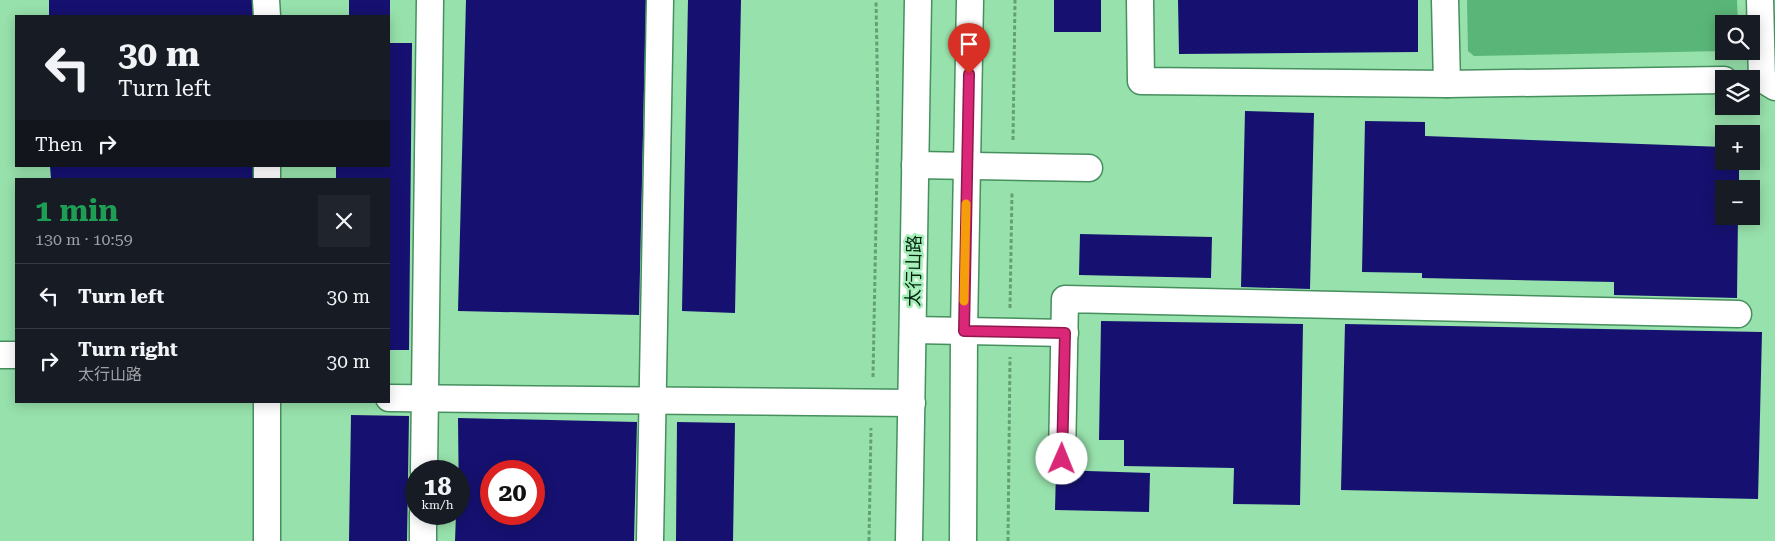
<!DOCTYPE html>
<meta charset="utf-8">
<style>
body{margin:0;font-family:"Roboto Serif","Noto Sans SC",serif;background:#20242c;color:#f1f3f6;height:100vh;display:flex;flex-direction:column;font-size:19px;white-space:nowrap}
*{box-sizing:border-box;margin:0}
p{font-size:16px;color:#9ea1a6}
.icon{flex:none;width:28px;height:28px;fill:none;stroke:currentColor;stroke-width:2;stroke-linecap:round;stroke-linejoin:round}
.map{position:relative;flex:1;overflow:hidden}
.sheet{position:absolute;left:15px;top:178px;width:375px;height:225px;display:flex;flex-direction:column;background:#171b24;border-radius:0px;box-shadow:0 2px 12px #0003}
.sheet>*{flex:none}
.guide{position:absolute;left:15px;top:15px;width:375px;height:152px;border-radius:0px;box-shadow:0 2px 12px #0003;background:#171b24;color:#f1f3f6;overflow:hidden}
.buttons{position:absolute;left:1715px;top:15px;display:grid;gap:10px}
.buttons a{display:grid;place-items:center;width:45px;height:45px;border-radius:0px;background:#171b24;box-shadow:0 2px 12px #0003;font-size:25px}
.speed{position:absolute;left:405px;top:460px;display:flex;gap:10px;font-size:25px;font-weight:700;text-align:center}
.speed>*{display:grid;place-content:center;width:65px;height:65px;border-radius:50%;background:#171b24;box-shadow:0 2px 12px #0003;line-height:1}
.speed small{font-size:12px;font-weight:400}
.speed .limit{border:8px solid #d22;background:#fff;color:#111}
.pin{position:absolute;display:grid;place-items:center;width:42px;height:42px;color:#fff;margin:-51px -21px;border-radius:50% 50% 50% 0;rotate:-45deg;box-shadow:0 0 5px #0007}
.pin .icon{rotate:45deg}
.me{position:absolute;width:55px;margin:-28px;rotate:1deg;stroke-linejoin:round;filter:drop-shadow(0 0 4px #0008)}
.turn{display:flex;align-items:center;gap:18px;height:105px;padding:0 20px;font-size:22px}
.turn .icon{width:65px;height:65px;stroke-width:2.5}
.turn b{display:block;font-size:35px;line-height:42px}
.then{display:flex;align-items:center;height:48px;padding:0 20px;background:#0003;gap:10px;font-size:19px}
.round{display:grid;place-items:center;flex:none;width:52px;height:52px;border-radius:0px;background:#20242c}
.summary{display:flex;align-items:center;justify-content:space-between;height:85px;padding:0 20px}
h1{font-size:30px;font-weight:700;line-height:38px;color:#1e9e55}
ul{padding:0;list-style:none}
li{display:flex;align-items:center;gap:15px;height:65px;padding:0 20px;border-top:1px solid #363941}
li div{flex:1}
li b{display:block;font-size:19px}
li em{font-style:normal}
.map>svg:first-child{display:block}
</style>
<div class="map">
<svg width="1775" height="541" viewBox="0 0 1775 541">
<rect width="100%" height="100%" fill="#97e1ac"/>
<path fill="#5ab678" d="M1467,0H1737L1738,24H1724V51L1474,56L1468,51Z"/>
<g fill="#161170" fill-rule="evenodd">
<rect x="49" y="0" width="207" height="16"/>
<rect x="349" y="0" width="41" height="15"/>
<path d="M466,0H646L639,315L458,311Z"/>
<path d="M688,0H741L735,313L682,311Z"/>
<rect x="1054" y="0" width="47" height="32"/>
<path d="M1178,0H1418V52L1179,54Z"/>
<path d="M389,43H412L409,350H389V179H336V166H389Z"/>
<path d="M1245,111L1314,113L1310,289L1241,287Z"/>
<path d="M1365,121L1425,122V136L1724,147V161H1739V189H1724V216H1738L1737,298L1614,295V282L1422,278V273L1362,272Z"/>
<path d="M50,166H257V179H51Z"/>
<path d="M1080,234L1212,237L1211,278L1079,275Z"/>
<path d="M1101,321L1303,324L1300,505L1233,504L1234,468L1124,466V440H1099Z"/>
<path d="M1345,324L1762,332L1758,499L1341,490Z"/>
<path d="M351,415L409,416L407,541H349Z"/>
<path d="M458,418L637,422L634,541H455L456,514H459ZM491,471H534V514H491Z"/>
<path d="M677,422L735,423L733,541H676Z"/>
<path d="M1056,470L1150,473L1149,512L1055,510Z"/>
</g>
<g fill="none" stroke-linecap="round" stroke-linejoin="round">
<defs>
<g id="minor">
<path d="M266,0L267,16"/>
<path d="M1140,0L1141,81L1447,84L1724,80"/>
<path d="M1445,0L1447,84"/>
<path d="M1760,0L1762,79L1775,87"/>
<path d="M915,165L1089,168"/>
<path d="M267,166V179"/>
<path d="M913,330L1065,333"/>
<path d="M0,355H16"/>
<path d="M389,398L912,403"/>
<path d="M267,401V541"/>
<path d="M1062,459L1065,299L1738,314"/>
<path d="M424,471L430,0"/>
<path d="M423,541V514"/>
<path d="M650,541L660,0"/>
<path d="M909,541L918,0"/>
<path d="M963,541L964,331L970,0"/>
</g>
</defs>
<use href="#minor" stroke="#468f5e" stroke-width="29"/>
<g stroke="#64a076" stroke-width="3" stroke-dasharray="4 2.5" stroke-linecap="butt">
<path d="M1013,140L1015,0"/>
<path d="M1010,308L1012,192"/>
<path d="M873,377L878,116L876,0"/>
<path d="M869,541L871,428"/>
<path d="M1008,541L1010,357"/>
</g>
<use href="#minor" stroke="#fff" stroke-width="26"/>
</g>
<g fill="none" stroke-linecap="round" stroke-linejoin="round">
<defs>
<path id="route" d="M969,74L964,331L1065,333L1062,459"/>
</defs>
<use href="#route" stroke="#8e194d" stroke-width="12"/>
<use href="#route" stroke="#db2777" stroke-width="9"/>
<path stroke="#f59e0b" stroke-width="9" d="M964,301L966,204"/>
</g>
<g text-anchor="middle" stroke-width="5" stroke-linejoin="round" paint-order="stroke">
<g font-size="18" fill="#02210d" stroke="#a4efb8">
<text transform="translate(914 271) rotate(-89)" y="6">太行山路</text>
</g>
</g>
</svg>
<div class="buttons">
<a><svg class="icon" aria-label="search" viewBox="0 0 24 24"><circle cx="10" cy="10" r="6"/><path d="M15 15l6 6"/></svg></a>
<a><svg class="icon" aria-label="layers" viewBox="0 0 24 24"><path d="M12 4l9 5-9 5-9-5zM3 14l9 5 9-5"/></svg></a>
<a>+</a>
<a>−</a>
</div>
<div class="speed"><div>18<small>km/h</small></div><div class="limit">20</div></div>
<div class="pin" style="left:969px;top:74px;background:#d93025"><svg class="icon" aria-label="arrive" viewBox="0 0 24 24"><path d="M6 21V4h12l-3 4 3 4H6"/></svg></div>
<svg class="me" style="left:1062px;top:459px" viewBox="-20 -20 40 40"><circle r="19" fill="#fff"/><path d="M0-13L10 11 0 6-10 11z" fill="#db2777"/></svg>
<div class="guide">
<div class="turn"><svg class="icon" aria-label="left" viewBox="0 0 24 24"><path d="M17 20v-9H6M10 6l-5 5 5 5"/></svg><div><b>30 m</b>Turn left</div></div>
<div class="then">Then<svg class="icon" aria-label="right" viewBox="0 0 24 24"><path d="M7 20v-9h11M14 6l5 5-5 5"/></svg></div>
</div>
<section class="sheet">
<div class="summary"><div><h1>1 min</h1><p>130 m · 10:59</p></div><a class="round"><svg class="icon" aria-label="close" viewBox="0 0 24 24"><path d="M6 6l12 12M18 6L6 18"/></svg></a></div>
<ul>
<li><svg class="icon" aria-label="left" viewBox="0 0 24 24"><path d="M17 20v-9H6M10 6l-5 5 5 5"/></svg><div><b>Turn left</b></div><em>30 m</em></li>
<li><svg class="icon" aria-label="right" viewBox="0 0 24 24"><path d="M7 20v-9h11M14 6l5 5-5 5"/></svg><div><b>Turn right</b><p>太行山路</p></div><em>30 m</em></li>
</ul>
</section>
</div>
